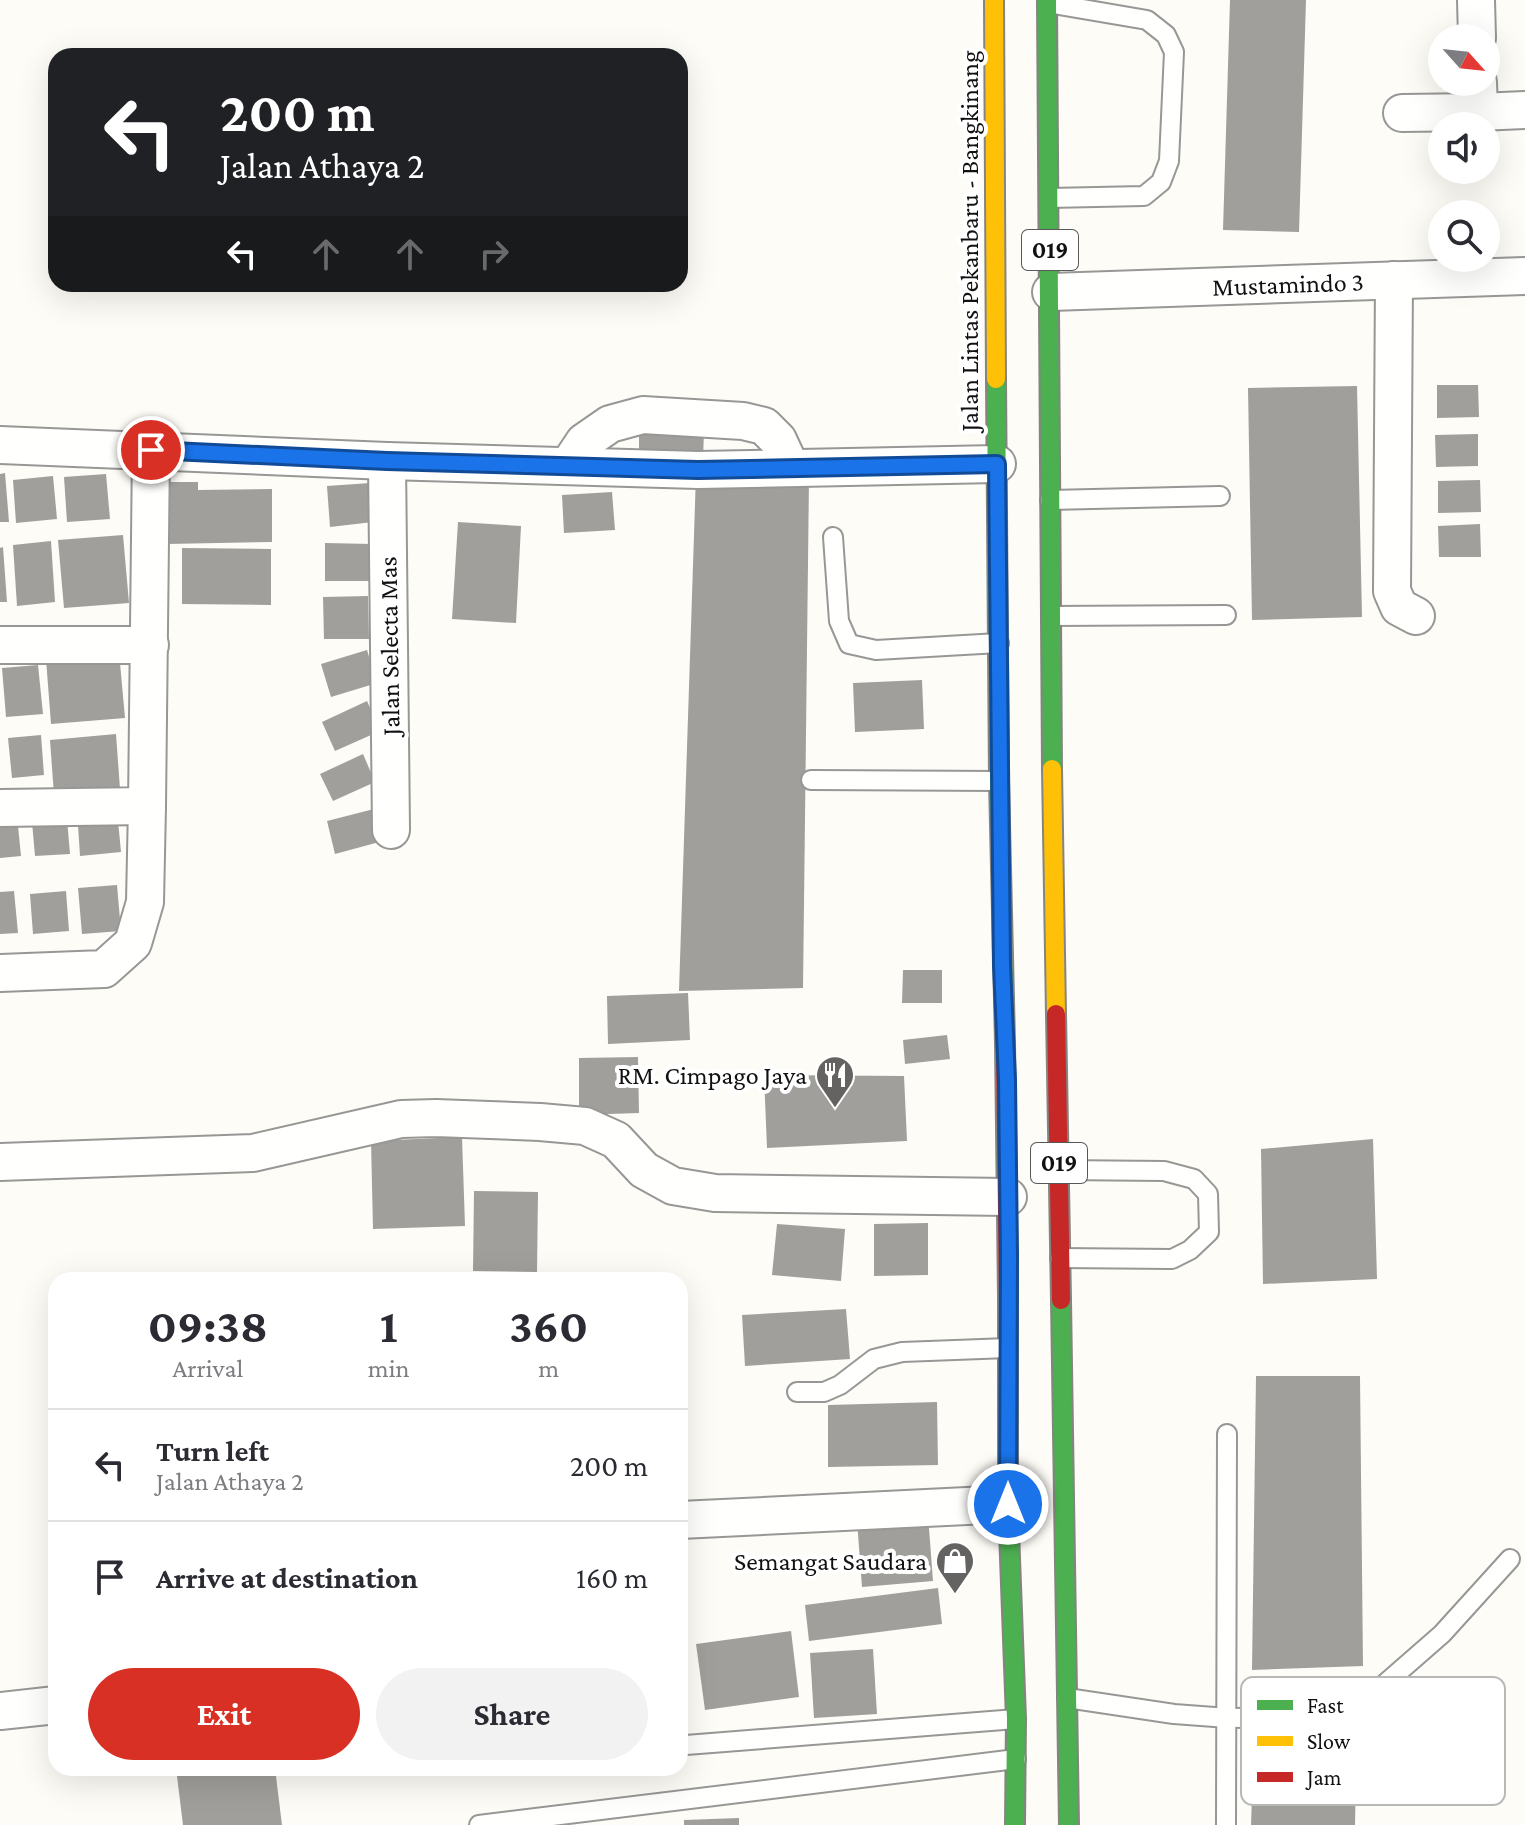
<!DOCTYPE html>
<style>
body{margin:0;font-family:"Crimson Pro",serif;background:#f2f2f3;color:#2b2b33;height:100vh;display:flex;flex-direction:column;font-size:30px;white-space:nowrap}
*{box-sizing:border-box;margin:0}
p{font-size:26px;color:#7c7c81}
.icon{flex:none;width:44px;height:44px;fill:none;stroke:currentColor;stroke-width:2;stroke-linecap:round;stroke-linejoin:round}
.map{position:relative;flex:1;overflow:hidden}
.drawer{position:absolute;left:48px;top:1272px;width:640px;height:504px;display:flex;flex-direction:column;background:#fff;border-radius:24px;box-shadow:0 8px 32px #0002}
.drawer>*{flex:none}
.banner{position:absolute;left:48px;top:48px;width:640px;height:244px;border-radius:24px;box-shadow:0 8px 32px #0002;background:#202124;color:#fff;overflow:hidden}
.needle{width:52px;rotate:117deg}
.tools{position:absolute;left:1428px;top:24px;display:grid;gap:16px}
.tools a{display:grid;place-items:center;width:72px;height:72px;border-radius:50%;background:#fff;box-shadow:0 8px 32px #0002;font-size:40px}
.pin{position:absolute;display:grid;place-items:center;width:68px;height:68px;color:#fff;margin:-34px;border:4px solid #fff;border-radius:50%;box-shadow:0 2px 8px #0007}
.me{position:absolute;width:88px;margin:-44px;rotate:0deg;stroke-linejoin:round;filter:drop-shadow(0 0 6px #0008)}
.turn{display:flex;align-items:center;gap:28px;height:168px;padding:0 40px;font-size:36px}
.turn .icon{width:104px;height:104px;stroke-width:2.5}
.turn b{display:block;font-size:56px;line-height:68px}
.lanes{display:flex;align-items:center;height:76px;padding:0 40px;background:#0003;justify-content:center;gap:40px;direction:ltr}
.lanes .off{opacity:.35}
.eta{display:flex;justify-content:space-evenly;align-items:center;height:136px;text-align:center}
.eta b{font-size:48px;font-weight:700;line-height:56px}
.cta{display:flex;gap:16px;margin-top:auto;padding:16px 40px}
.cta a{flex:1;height:92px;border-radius:48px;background:#d93025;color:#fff;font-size:32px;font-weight:700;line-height:92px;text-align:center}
.cta a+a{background:#f2f2f3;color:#2b2b33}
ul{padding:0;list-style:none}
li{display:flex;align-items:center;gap:24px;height:112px;padding:0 40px;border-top:2px solid #e1e1e2}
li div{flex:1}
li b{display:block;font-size:30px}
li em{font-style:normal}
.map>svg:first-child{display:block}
</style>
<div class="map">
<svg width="1525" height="1825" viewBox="0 0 1525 1825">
<rect width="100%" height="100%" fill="#fdfcf7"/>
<g fill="#a19f9c">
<path d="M1230,0H1306L1299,232L1223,230Z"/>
<path d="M1437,385H1478L1479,417L1437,418Z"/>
<path d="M1357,386L1362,617L1252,620L1248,388Z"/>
<path d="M639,429L704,431L703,460L639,459Z"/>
<path d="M1478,434V466L1436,467L1435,435Z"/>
<path d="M5,473L9,522H0V474Z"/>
<path d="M106,474L110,519L67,522L64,477Z"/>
<path d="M696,474L809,478L803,988L679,991Z"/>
<path d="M53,476L57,519L16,523L13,480Z"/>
<path d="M1480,480L1481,512L1438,513V481Z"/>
<path d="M167,482H198V490L272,489V542L167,544Z"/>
<path d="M370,483L373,522L330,527L327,486Z"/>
<path d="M612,492L615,530L564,533L562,495Z"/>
<path d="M458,522L521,526L516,623L452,619Z"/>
<path d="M1480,524L1481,557H1439L1438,526Z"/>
<path d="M123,535L129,603L64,608L58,540Z"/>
<path d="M51,541L55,602L17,606L13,545Z"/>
<path d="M325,543L372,544L370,581H325Z"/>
<path d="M3,547L7,602H0V548Z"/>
<path d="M182,548L271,549V605L182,604Z"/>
<path d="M368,596L369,639H324L323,597Z"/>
<path d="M367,650L377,683L331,697L321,664Z"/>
<path d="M119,652L125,718L51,724L46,659Z"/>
<path d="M38,665L43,714L6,717L2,668Z"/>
<path d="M922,680L924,729L855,732L853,683Z"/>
<path d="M367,701L380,731L335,751L322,722Z"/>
<path d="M116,734L120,789L54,795L50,740Z"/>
<path d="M41,735L44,775L12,778L8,738Z"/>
<path d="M363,754L375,782L333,801L320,774Z"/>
<path d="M374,809L383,841L335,854L327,821Z"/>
<path d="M17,816L21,856L0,858V818Z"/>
<path d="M67,819L70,854L35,856L32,822Z"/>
<path d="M118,821L121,852L80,856L78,825Z"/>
<path d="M117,885L121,931L82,934L78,888Z"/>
<path d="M14,891L18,933L0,934V892Z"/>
<path d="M66,891L69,931L33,934L30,894Z"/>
<path d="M903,970H942V1003H902Z"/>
<path d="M688,993L690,1040L608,1044L607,996Z"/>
<path d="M947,1035L950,1059L905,1064L903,1040Z"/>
<path d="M638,1057L639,1113L579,1115V1058Z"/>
<path d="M764,1075L904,1076L907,1141L767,1148Z"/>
<path d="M462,1137L465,1226L373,1229L371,1141Z"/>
<path d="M1373,1139L1377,1279L1263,1284L1261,1149Z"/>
<path d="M474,1191L538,1192L537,1272L473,1271Z"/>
<path d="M928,1223V1275L874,1276V1224Z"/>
<path d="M777,1224L845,1229L841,1281L772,1275Z"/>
<path d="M846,1309L850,1359L745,1366L742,1315Z"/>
<path d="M1256,1376H1360L1363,1666L1252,1670Z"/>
<path d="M937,1402L938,1465L828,1467V1405Z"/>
<path d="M928,1515L933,1581L862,1587L857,1521Z"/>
<path d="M938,1588L942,1624L809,1641L805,1605Z"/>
<path d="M791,1631L799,1697L705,1710L696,1644Z"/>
<path d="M873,1649L877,1714L814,1718L810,1653Z"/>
<path d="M1357,1725L1355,1825H1251L1254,1729Z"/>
<path d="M176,1768H275L282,1825H183Z"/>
<path d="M739,1818V1825H684V1820Z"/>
</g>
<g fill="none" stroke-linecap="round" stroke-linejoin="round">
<defs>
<g id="lane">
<path d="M1047,3L1147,20L1166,35L1174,52L1169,161L1161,182L1144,196L1049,198"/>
<path d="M1050,500L1220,496"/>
<path d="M833,537L839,621L849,644L876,650L999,643"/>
<path d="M1051,616L1226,615"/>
<path d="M811,780L999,781"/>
<path d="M1059,1170L1164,1171L1194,1179L1208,1194L1209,1232L1190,1250L1172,1259L1060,1258"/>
<path d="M797,1392H824L840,1385L874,1359L902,1352L1008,1348"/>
<path d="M1067,1698L1174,1714L1228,1718L1307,1717L1371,1696L1442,1634L1510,1559"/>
<path d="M686,1745L1016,1719"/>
<path d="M479,1825L1016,1759"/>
<path d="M1226,1825L1227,1434"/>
</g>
<g id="street">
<path d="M1476,0L1477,38"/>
<path d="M1478,82L1479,112L1525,110"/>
<path d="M1402,113L1479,112"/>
<path d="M1394,280L1392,591L1399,607L1416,616"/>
<path d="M1051,292L1525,276"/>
<path d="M0,445L387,461L698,470L997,464"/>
<path d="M387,461L391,830"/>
<path d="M568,466L584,442L610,424L643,415L743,421L764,426L778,440L791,468"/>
<path d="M0,645H150"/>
<path d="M0,808L147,806L151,450"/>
<path d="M0,973L104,969L133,943L145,902L147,806"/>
<path d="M0,1162L253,1153L401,1119L436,1118L540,1122L585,1126L616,1140L644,1170L673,1186L715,1193L1008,1197"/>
<path d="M680,1520L1008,1504"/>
<path d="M0,1711L56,1705"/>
</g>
<g id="fast">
<path d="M1047,0L1052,769"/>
<path d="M996,379L999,781L1005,1043"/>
<path d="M1008,1297V1504L1016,1719L1015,1825"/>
<path d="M1061,1300L1069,1825"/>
</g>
<g id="slow">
<path d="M994,0L996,379"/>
<path d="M1052,769L1056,1014"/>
</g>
<g id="jam">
<path d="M1056,1014L1061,1300"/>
<path d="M1005,1043L1008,1297"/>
</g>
</defs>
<use href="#lane" stroke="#979795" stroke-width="22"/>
<use href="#street" stroke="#979795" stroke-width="40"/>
<use href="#fast" stroke="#858482" stroke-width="22"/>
<use href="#slow" stroke="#858482" stroke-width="22"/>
<use href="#jam" stroke="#858482" stroke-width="22"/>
<use href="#lane" stroke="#fffffe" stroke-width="18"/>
<use href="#street" stroke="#fffffe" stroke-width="36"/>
<use href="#fast" stroke="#4caf50" stroke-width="18"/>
<use href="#slow" stroke="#ffc107" stroke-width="18"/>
<use href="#jam" stroke="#c62828" stroke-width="18"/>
</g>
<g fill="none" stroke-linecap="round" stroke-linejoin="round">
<defs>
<path id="route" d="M151,450L387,461L698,470L997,464L1002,965L1007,1080L1009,1256L1008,1504"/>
</defs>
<use href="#route" stroke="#114b97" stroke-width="20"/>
<use href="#route" stroke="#1a73e8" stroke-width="14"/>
</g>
<defs>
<symbol id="restaurant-pin" viewBox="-11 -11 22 30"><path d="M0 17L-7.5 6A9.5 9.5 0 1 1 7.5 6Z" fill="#646362" stroke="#fff"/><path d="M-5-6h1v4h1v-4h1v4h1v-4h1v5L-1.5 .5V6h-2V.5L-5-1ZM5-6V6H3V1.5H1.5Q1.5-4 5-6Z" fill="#fff"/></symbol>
<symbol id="shop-pin" viewBox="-11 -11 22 30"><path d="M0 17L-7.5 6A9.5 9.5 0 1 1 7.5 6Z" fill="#646362" stroke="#fff"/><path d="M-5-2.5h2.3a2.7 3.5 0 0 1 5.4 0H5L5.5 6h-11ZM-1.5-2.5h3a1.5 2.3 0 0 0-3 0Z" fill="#fff"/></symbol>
</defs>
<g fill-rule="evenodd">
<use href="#restaurant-pin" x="813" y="1053" width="44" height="60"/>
<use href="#shop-pin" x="933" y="1539" width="44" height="60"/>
</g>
<g text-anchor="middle" stroke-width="8" stroke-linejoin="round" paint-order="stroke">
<g fill="#fff" stroke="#585858" stroke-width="2">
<rect x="1022" y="230" width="56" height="40" rx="6"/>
<rect x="1031" y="1143" width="56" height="40" rx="6"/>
</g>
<g font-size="24" font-weight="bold" fill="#111">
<text x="1050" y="258">019</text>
<text x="1059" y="1171">019</text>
</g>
<g font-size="26" fill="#111" stroke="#fff">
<text transform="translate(969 241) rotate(-90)" y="9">Jalan Lintas Pekanbaru - Bangkinang</text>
<text transform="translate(1288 284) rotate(-2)" y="9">Mustamindo 3</text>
<text transform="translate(389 646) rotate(-91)" y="9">Jalan Selecta Mas</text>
</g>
<g font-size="26" fill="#111" stroke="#fff" text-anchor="end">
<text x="807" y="1084">RM. Cimpago Jaya</text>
<text x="927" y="1570">Semangat Saudara</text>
</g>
</g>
<rect x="1241" y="1677" width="264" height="128" rx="12" fill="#fff" stroke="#b8b8b8" stroke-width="2"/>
<rect x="1257" y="1700" width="36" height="10" fill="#4caf50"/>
<rect x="1257" y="1736" width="36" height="10" fill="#ffc107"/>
<rect x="1257" y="1772" width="36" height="10" fill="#c62828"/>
<g font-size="22" fill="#111">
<text x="1307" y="1713">Fast</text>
<text x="1307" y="1749">Slow</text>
<text x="1307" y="1785">Jam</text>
</g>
</svg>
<div class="tools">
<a><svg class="needle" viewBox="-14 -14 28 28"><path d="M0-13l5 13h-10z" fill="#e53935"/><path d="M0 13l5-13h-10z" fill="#7c7c81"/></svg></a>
<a><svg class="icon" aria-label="sound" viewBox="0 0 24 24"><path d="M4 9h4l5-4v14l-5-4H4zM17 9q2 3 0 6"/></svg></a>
<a><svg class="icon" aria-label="search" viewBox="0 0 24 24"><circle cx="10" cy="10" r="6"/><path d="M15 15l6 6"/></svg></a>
</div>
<div class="pin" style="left:151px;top:450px;background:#d93025"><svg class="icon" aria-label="arrive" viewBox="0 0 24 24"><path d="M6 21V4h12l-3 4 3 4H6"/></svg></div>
<svg class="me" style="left:1008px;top:1504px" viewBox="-20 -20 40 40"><circle r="17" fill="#1a73e8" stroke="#fff" stroke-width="3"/><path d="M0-11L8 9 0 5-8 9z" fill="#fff"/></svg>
<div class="banner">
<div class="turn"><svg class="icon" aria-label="left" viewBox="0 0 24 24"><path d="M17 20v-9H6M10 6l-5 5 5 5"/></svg><div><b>200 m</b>Jalan Athaya 2</div></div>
<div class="lanes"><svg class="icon" aria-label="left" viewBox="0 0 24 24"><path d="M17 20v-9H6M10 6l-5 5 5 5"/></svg><svg class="icon off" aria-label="ahead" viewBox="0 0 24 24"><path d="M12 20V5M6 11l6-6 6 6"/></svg><svg class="icon off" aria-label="ahead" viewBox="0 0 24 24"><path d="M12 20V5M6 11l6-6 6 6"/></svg><svg class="icon off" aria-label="right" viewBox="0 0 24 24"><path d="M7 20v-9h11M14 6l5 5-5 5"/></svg></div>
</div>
<section class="drawer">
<div class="eta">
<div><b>09:38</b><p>Arrival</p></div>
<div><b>1</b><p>min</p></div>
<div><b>360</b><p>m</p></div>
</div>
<ul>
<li><svg class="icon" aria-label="left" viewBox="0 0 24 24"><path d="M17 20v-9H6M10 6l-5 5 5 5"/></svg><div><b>Turn left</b><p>Jalan Athaya 2</p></div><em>200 m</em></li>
<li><svg class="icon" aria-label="arrive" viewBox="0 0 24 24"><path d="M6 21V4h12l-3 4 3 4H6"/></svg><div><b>Arrive at destination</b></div><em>160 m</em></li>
</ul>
<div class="cta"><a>Exit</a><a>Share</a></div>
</section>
</div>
